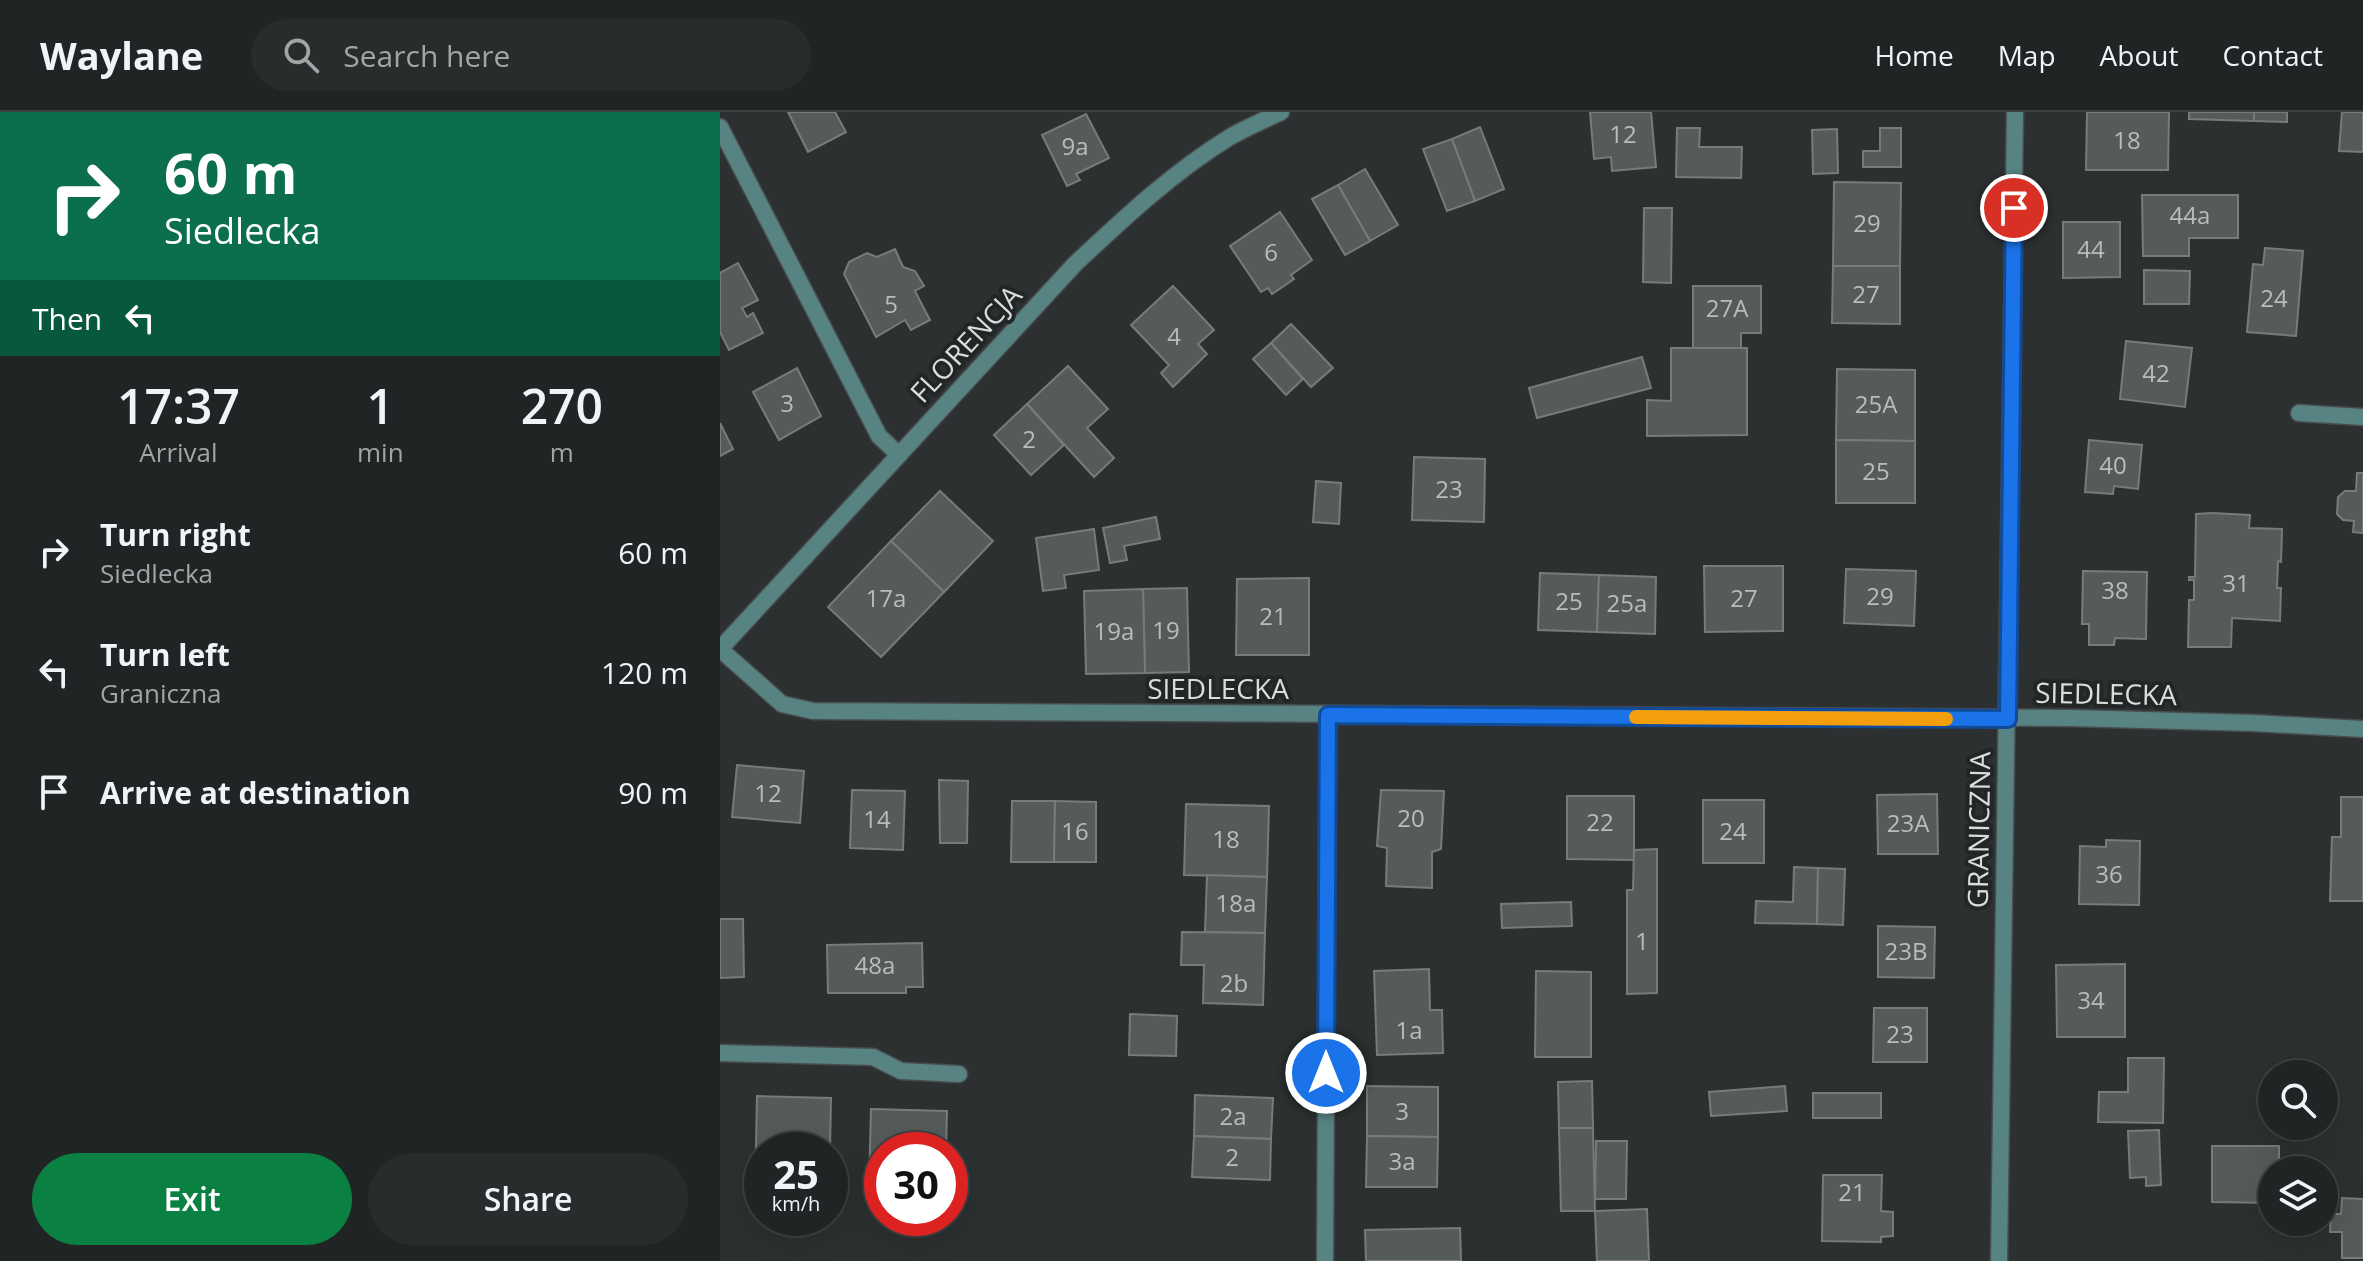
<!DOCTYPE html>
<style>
body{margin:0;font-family:"Open Sans",sans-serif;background:#292c2c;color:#f1f3f6;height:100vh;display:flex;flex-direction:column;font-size:30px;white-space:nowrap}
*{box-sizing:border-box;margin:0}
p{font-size:26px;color:#a2a4a6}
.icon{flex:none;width:44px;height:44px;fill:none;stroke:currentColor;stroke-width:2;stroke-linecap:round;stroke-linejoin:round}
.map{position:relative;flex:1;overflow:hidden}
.details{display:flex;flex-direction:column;background:#212424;width:720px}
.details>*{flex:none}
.guide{background:#0b6e4f;color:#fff;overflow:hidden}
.controls{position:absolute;left:1538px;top:948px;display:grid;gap:16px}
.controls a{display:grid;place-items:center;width:80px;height:80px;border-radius:50%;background:#212424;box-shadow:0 8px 32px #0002,0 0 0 2px #3e4141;font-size:40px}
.speed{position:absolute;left:24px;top:1020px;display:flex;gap:16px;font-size:40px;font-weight:700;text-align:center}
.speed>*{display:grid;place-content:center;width:104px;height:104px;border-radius:50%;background:#212424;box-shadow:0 8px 32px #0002,0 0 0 2px #3e4141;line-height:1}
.speed small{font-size:20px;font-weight:400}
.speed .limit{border:12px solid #d22;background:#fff;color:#111}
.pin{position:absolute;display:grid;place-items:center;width:68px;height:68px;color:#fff;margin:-34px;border:4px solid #fff;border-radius:50%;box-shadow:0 2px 8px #0007}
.me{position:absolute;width:88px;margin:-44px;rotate:0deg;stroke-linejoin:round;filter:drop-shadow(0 0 6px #0008)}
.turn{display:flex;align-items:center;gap:28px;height:168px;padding:0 32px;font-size:36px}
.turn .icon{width:104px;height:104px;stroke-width:2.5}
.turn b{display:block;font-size:56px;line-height:68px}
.then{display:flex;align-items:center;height:76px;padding:0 32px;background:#0003;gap:16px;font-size:30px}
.eta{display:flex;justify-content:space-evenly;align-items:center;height:136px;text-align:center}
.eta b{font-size:48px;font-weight:600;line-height:56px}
.cta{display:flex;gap:16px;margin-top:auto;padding:16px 32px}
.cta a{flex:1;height:92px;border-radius:48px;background:#0b8043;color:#fff;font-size:32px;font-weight:600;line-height:92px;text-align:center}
.cta a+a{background:#292c2c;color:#f1f3f6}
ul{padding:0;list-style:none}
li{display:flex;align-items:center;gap:24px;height:120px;padding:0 32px}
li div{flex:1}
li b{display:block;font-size:30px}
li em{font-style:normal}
header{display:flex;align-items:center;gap:48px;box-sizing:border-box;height:112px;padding:0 40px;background:#212424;border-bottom:2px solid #3e4141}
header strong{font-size:38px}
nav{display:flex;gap:44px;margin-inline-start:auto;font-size:28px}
.search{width:560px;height:72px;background:#292c2c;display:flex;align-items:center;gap:20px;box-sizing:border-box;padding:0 28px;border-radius:44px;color:#a2a4a6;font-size:30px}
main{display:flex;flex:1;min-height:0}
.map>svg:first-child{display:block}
</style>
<header>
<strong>Waylane</strong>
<div class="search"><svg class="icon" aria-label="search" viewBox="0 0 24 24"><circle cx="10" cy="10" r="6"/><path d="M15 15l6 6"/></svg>Search here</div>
<nav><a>Home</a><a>Map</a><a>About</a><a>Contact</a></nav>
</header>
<main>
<section class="details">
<div class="guide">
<div class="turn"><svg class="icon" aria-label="right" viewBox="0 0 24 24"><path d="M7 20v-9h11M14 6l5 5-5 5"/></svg><div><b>60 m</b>Siedlecka</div></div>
<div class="then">Then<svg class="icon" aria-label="left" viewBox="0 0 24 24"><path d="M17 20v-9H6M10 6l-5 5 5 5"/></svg></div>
</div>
<div class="eta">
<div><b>17:37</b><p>Arrival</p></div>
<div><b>1</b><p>min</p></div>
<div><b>270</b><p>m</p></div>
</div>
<ul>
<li><svg class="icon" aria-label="right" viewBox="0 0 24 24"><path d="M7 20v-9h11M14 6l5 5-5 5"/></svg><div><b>Turn right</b><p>Siedlecka</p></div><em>60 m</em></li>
<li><svg class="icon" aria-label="left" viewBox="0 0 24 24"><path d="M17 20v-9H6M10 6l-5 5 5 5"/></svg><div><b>Turn left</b><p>Graniczna</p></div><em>120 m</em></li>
<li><svg class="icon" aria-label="arrive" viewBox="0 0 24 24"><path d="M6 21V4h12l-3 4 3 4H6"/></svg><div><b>Arrive at destination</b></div><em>90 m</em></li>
</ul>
<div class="cta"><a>Exit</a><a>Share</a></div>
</section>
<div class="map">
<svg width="1643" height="1149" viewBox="0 0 1643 1149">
<rect width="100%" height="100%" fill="#2c3030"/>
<g fill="#555a5a" stroke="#767b7b" stroke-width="2">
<path d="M68,0H115L126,20L88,40Z"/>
<path d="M870,0H931L936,55L892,59L891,45L874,47Z"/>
<path d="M1367,0H1449L1448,58H1366Z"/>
<path d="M1469,0H1534V9L1469,7Z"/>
<path d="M1534,0H1567V10L1534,9Z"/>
<path d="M1622,0H1643V40L1619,39Z"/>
<path d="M366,2L389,46L356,62L360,68L347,74L322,23Z"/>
<path d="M760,15L784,77L755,89L732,27Z"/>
<path d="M957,16H980L979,35H1022L1021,66L956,65Z"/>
<path d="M1160,16H1181V55H1143V39H1160Z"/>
<path d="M1117,17L1118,61L1093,62L1092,18Z"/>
<path d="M732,27L755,89L727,99L703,37Z"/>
<path d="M645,57L678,113L650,129L618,73Z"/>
<path d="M1114,70L1181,71L1180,154H1113Z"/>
<path d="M618,73L650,129L625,143L592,87Z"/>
<path d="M1422,83H1518V126H1469V144H1423Z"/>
<path d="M924,96H952L951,171L923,170Z"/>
<path d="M560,100L592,148L571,163L574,167L552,182L548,176L541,180L510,134Z"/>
<path d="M1343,110H1400V165L1343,166Z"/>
<path d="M1545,136L1583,139L1576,224L1527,220L1533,152L1543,153Z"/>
<path d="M175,137L183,155L195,159L204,174L195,179L210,208L191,218L185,208L156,225L124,162L129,150L147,141L157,145Z"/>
<path d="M18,151L38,188L22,196L27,205L33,201L43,221L9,238L0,220V161Z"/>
<path d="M1113,154H1180V212L1112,211Z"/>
<path d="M1424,158L1470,159L1469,192H1424Z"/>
<path d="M453,174L494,218L478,232L487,242L453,275L441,261L449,253L411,213Z"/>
<path d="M973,174H1041V221H1021V237H973Z"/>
<path d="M571,212L613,256L591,275L551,231Z"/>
<path d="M1406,229L1472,236L1465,295L1400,287Z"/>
<path d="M551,231L583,267L566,283L533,247Z"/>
<path d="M951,236H1027V323L927,324V288L951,289Z"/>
<path d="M922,245L931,276L817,306L809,276Z"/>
<path d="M348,254L388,297L367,316L394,346L374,365L307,292Z"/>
<path d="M77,256L101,304L59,328L33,280Z"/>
<path d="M1117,257L1195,258V329L1116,328Z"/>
<path d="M307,292L344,333L311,363L274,323Z"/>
<path d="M0,311L13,337L0,344Z"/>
<path d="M1116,328L1195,329V391H1116Z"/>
<path d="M1369,328L1422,333L1418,377L1394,374L1393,382L1365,380Z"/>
<path d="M694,345L765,347L764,410L692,408Z"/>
<path d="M1637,361H1643V421L1633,420L1634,409L1623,408L1617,402L1618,385L1625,379H1636Z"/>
<path d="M596,369L621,371L619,412L593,410Z"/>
<path d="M220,379L273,429L224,480L171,429Z"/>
<path d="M1492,401L1530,403L1529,416L1562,417L1561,450L1558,449L1557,476H1561L1560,509L1512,506L1511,535H1468L1469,488H1474V468H1469V465H1475L1476,402Z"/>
<path d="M436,405L440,427L404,434L407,448L390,451L383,416Z"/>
<path d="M374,417L379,458L344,463L346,476L323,479L316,426Z"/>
<path d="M171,429L224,480L161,545L108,495Z"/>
<path d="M984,454H1063V519L985,520Z"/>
<path d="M1126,457L1196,459L1194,514L1124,511Z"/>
<path d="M1363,459L1427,460L1426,527L1395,526L1394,533H1369V512H1362Z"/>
<path d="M820,461L879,463L877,520L818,518Z"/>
<path d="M879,463L936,465L935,522L877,520Z"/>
<path d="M589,466V543H516L517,467Z"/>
<path d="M467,476L469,560L425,561L423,477Z"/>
<path d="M423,477L425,561L366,562L364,479Z"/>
<path d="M17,653L84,659L80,711L12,705Z"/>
<path d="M219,668L248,669L247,731H220Z"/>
<path d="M132,678L185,679L183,738L130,736Z"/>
<path d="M661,678L724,679L721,737L712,740V776L666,774L667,736L657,734Z"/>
<path d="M1217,682L1218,742H1158L1157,683Z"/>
<path d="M847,684H914V748L847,747Z"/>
<path d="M1621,685H1643V789H1610L1612,725H1621Z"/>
<rect x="983" y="688" width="61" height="63"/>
<path d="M292,689H335L334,750H291Z"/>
<path d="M335,689L376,690V750H334Z"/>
<path d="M466,692L549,694L547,765L464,763Z"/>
<path d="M1386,728L1420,729L1419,793L1359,792L1360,734L1386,735Z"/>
<path d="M937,737V881L907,882V778H913L914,738Z"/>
<path d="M1074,755L1098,756L1097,812L1035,811L1036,789L1073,790Z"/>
<path d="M1098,756L1125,757L1123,813L1097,812Z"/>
<path d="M487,763L547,765L545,821L485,820Z"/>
<path d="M851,790L852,814L782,816L781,792Z"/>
<path d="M0,807H23L24,865L0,866Z"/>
<path d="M1158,814L1215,815L1214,866L1158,865Z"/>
<path d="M462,820L545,821L543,893L483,891L484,853H461Z"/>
<path d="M202,831L203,875H186V881H108L107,833Z"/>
<path d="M1405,852V925H1337L1336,853Z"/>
<path d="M709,857L710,898H722L723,941L657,943L654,859Z"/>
<path d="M816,859L871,860V945H815Z"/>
<path d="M1154,896H1207V950H1153Z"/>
<path d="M410,902L457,904L456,944L409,943Z"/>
<path d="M1408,946H1444L1443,1011L1378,1010L1379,980H1408Z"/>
<path d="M872,969L873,1016H839L838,970Z"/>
<path d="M647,974L718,975V1025L647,1024Z"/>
<path d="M1065,974L1067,999L991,1004L989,980Z"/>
<rect x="1093" y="981" width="68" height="25"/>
<path d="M475,983L553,986L551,1027L474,1024Z"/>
<path d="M37,984L111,986L110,1038H42V1079H35Z"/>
<path d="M151,997L227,999L226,1038H162V1075L149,1074Z"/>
<path d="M839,1016H873L875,1099H841Z"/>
<path d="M1439,1018L1441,1073L1426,1074V1065L1410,1066L1408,1019Z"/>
<path d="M474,1024L551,1027L550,1068L472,1065Z"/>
<path d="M647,1024L718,1025L717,1075H646Z"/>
<path d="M876,1029H907L906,1087H875Z"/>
<path d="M1492,1034H1559V1058H1552V1091L1492,1090Z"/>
<path d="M1103,1063H1162L1161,1099L1173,1100V1124L1161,1125V1130L1102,1129Z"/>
<path d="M1622,1086L1643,1087V1146H1622V1120H1610L1611,1102H1621Z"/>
<path d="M927,1097L929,1149H877L875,1099Z"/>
<path d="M740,1116L741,1149H646L645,1118Z"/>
</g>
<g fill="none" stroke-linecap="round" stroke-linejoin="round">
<defs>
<path id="lane" d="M0,941L153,945L181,959L239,962"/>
<g id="street">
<path d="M0,15L159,324L179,343"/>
<path d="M1579,301L1643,305"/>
<path d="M1,536L355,152C404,106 453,60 510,25C526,16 544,8 561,0"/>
<path d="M0,537L62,592L93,599L1351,606L1533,611L1643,617"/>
<path d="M605,1149L608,603"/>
<path d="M1279,1149L1295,0"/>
</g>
</defs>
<use href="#lane" stroke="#484c4c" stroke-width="19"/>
<use href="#street" stroke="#484c4c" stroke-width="19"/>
<use href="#lane" stroke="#588383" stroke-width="16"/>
<use href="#street" stroke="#588383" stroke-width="16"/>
</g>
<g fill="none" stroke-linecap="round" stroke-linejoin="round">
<defs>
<path id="route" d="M606,961L608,603L1288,607L1294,96"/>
</defs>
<use href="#route" stroke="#114b97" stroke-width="20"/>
<use href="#route" stroke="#1a73e8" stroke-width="14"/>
<path stroke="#f59e0b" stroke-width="14" d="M916,605L1226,607"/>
</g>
<g text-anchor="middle" stroke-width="8" stroke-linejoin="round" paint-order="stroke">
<g font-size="24" fill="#b9bcbc">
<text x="903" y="31">12</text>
<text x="1407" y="37">18</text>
<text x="355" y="43">9a</text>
<text x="1470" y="112">44a</text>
<text x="1147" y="120">29</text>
<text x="1371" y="146">44</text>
<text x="551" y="149">6</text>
<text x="1146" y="191">27</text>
<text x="1554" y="195">24</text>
<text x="171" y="201">5</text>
<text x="1007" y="205">27A</text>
<text x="454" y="233">4</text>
<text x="1436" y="270">42</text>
<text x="67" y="300">3</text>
<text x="1156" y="301">25A</text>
<text x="309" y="336">2</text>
<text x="1393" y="362">40</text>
<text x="1156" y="368">25</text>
<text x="729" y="386">23</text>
<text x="1516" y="480">31</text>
<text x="1395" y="487">38</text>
<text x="1160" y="493">29</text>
<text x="166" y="495">17a</text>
<text x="1024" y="495">27</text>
<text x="849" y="498">25</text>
<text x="907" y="500">25a</text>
<text x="553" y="513">21</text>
<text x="446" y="527">19</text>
<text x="394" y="528">19a</text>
<text x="48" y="690">12</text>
<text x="691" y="715">20</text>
<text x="157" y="716">14</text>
<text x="880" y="719">22</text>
<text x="1188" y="720">23A</text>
<text x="355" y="728">16</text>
<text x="1013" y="728">24</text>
<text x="506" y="736">18</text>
<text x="1389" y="771">36</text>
<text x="516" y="800">18a</text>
<text x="922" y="838">1</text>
<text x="1186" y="848">23B</text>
<text x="155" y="862">48a</text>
<text x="514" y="880">2b</text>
<text x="1371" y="897">34</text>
<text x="689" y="927">1a</text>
<text x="1180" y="931">23</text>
<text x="682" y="1008">3</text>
<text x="513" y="1013">2a</text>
<text x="512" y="1054">2</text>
<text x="682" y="1058">3a</text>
<text x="1132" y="1089">21</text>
</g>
<g font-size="28" fill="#dadddd" stroke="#222626">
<text transform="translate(246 232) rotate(-47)" y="10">FLORENCJA</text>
<text x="498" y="587">SIEDLECKA</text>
<text transform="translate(1386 582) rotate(1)" y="10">SIEDLECKA</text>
<text transform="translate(1259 718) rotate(-89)" y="10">GRANICZNA</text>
</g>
</g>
</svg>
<div class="controls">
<a><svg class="icon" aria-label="search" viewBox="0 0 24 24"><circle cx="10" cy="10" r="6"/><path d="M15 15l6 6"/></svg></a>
<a><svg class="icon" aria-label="layers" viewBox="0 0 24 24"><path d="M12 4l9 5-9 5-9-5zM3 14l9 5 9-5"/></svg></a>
</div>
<div class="speed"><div>25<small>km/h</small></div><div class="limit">30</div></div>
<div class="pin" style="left:1294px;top:96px;background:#d93025"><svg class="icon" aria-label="arrive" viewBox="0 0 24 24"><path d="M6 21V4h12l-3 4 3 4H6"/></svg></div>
<svg class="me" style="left:606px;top:961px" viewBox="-20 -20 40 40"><circle r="17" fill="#1a73e8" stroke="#fff" stroke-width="3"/><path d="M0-11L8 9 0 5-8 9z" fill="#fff"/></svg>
</div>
</main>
